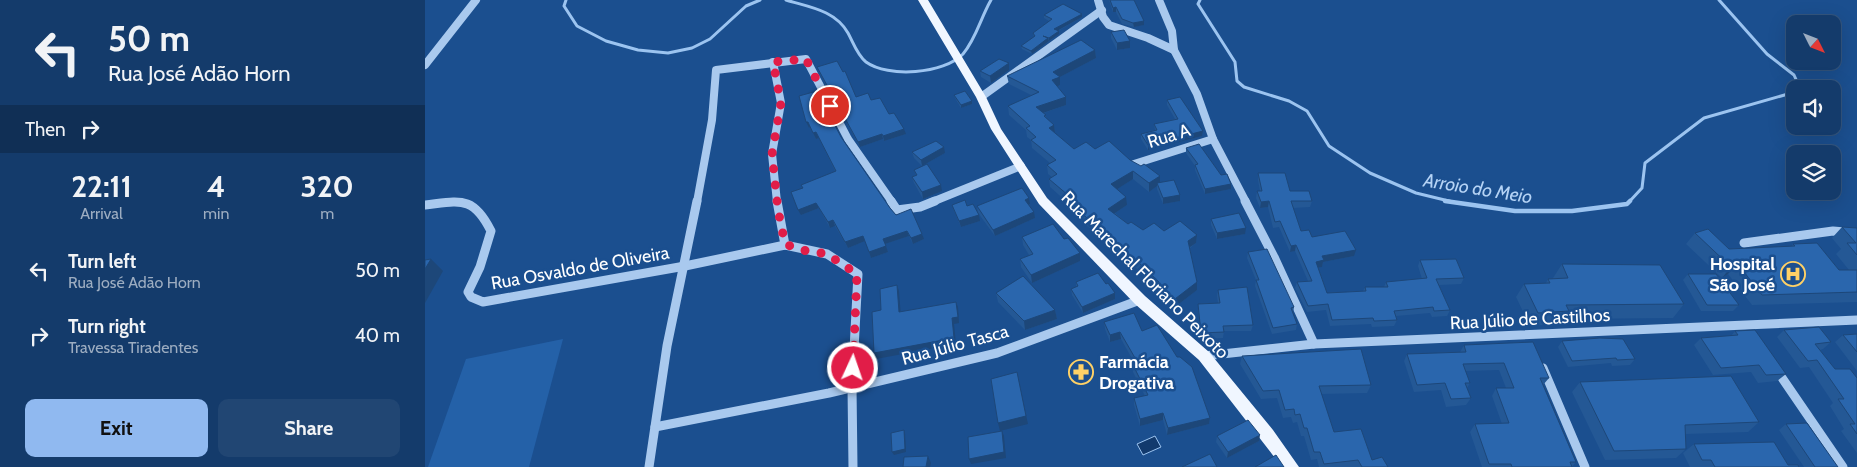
<!DOCTYPE html>
<meta charset="utf-8">
<style>
body{margin:0;font-family:Cabin,sans-serif;background:#214673;color:#f1f3f6;height:100vh;display:flex;flex-direction:column;font-size:19px;white-space:nowrap}
*{box-sizing:border-box;margin:0}
p{font-size:16px;color:#9dadc1}
.icon{flex:none;width:28px;height:28px;fill:none;stroke:currentColor;stroke-width:2;stroke-linecap:round;stroke-linejoin:round}
.map{position:relative;flex:1;overflow:hidden}
.panel{display:flex;flex-direction:column;background:#143b6b;width:425px}
.panel>*{flex:none}
.banner{background:#143b6b;color:#f1f3f6;overflow:hidden}
.needle{width:32px;rotate:132deg}
.fabs{position:absolute;left:1361px;top:15px;display:grid;gap:10px}
.fabs a{display:grid;place-items:center;width:55px;height:55px;border-radius:10px;background:#143b6b;box-shadow:0 5px 20px #0002,0 0 0 1px #33557e;font-size:25px}
.pin{position:absolute;display:grid;place-items:center;width:42px;height:42px;color:#fff;margin:-21px;border:2px solid #fff;border-radius:50%;box-shadow:0 1px 5px #0007}
.me{position:absolute;width:55px;margin:-28px;rotate:3deg;stroke-linejoin:round;filter:drop-shadow(0 0 4px #0008)}
.turn{display:flex;align-items:center;gap:18px;height:105px;padding:0 25px;font-size:22px}
.turn .icon{width:65px;height:65px;stroke-width:2.5}
.turn b{display:block;font-size:35px;line-height:42px}
.then{display:flex;align-items:center;height:48px;padding:0 25px;background:#0003;gap:10px;font-size:19px}
.eta{display:flex;justify-content:space-evenly;align-items:center;height:85px;text-align:center}
.eta b{font-size:30px;font-weight:800;line-height:35px}
.cta{display:flex;gap:10px;margin-top:auto;padding:10px 25px}
.cta a{flex:1;height:58px;border-radius:10px;background:#90b9f0;color:#111;font-size:20px;font-weight:800;line-height:58px;text-align:center}
.cta a+a{background:#214673;color:#f1f3f6}
ul{padding:0;list-style:none}
li{display:flex;align-items:center;gap:15px;height:65px;padding:0 25px}
li div{flex:1}
li b{display:block;font-size:19px}
li em{font-style:normal}
main{display:flex;flex:1;min-height:0}
.map>svg:first-child{display:block}
</style>
<main>
<section class="panel">
<div class="banner">
<div class="turn"><svg class="icon" aria-label="left" viewBox="0 0 24 24"><path d="M17 20v-9H6M10 6l-5 5 5 5"/></svg><div><b>50 m</b>Rua José Adão Horn</div></div>
<div class="then">Then<svg class="icon" aria-label="right" viewBox="0 0 24 24"><path d="M7 20v-9h11M14 6l5 5-5 5"/></svg></div>
</div>
<div class="eta">
<div><b>22:11</b><p>Arrival</p></div>
<div><b>4</b><p>min</p></div>
<div><b>320</b><p>m</p></div>
</div>
<ul>
<li><svg class="icon" aria-label="left" viewBox="0 0 24 24"><path d="M17 20v-9H6M10 6l-5 5 5 5"/></svg><div><b>Turn left</b><p>Rua José Adão Horn</p></div><em>50 m</em></li>
<li><svg class="icon" aria-label="right" viewBox="0 0 24 24"><path d="M7 20v-9h11M14 6l5 5-5 5"/></svg><div><b>Turn right</b><p>Travessa Tiradentes</p></div><em>40 m</em></li>
</ul>
<div class="cta"><a>Exit</a><a>Share</a></div>
</section>
<div class="map">
<svg width="1432" height="467" viewBox="0 0 1432 467">
<rect width="100%" height="100%" fill="#1b4f8f"/>
<path fill="#2461a8" d="M138,339L104,467H3L41,359Z"/>
<path fill="#123a6d" stroke="#9cc4f0" d="M730,436L736,447L718,455L712,444Z"/>
<g fill="none" stroke-linecap="round" stroke-linejoin="round">
<g stroke="#9cc4f0" stroke-width="3">
<path d="M141,0L139,6L152,26L181,41L213,50L243,53L267,48L285,39L321,6L335,0"/>
<path d="M361,0C384,7 410,10 423,33C428,42 432,55 441,62C463,78 519,74 538,54C551,39 556,17 566,0"/>
<path d="M775,0L773,4L810,62L812,81L819,87L864,101L882,111L904,146L945,173L991,193L1028,202"/>
<path d="M1294,0L1342,54L1369,75L1374,86L1371,89"/>
<path d="M1204,202L1217,188L1220,163L1279,118L1363,94L1370,89"/>
</g>
<path stroke="#9cc4f0" stroke-width="4.5" d="M1020,201L1090,211H1147L1202,204L1205,201"/>
<g stroke="#a9c9ee" stroke-width="8">
<path d="M673,0L678,17L684,25L723,38L749,50L772,94L788,139L821,202"/>
<path d="M734,0L747,31L749,50"/>
<path d="M348,62L356,103L347,154L352,202"/>
<path d="M0,65L51,0"/>
<path d="M556,97L677,10"/>
<path d="M709,164L788,139"/>
<path d="M26,202H35"/>
<path d="M272,202L287,120L291,70L381,59L423,139L467,202"/>
<path d="M507,202L596,166"/>
</g>
<g stroke="#a9c9ee" stroke-width="9">
<path d="M352,201L360,245L402,254L433,274L427,387L428,467"/>
<path d="M466,201L472,210L495,207L510,201"/>
<path d="M820,201L849,257L889,344"/>
<path d="M0,205C35,201 48,195 66,231L55,267L43,292L46,297L58,302L260,266L360,245"/>
<path d="M1319,243L1408,231L1432,233"/>
<path d="M779,356L889,344L1432,320"/>
<path d="M1118,368L1160,467"/>
<path d="M1351,369L1418,467"/>
<path d="M230,427L404,393L572,353L715,300"/>
<path d="M224,467L242,346L272,201"/>
</g>
<path fill="#f0f6ff" fill-rule="evenodd" d="M493,0H503L561,97L576,129L622,198L720,296L784,352L848,430L874,467H857L774,360L710,304L614,204L566,129L551,97Z"/>
</g>
<g fill="#245895">
<path d="M684,0H709L719,25L709,27L697,24L691,12H688Z"/>
<path d="M619,15L657,17L633,31H634V34L607,54L597,49L596,46L609,37L608,33L624,21L619,18Z"/>
<path d="M686,32L705,48L692,50L686,38Z"/>
<path d="M670,50L671,58L635,77V85L632,87L641,97V105L619,113L622,119L629,125L630,133L649,149H670L705,160L735,182L755,195V201L738,204L732,189V186L724,192L708,179L692,189L702,205L690,213L703,224L718,230L739,231L772,235L771,243L765,248L772,290L746,310L728,294V286L729,285L710,267L685,248V244L652,218L651,210L625,187L624,179L627,177L623,174L622,165L625,163L607,148L606,140L602,137L601,130L584,115L583,106L606,95L584,84L582,76Z"/>
<path d="M584,63V70L566,83L556,77L555,71Z"/>
<path d="M392,67L418,72L431,97L446,100L464,114L481,134L459,141L458,139L435,147L394,72Z"/>
<path d="M529,95L547,101V104L536,108L530,98Z"/>
<path d="M742,100L778,131L777,136L723,150L716,139V134L730,130L729,124L750,119L742,105Z"/>
<path d="M381,122L416,137L465,208L471,215L499,239L488,244L484,236L460,244L463,252L446,258L440,241L423,248L410,226L405,228L394,208L376,215L410,171L394,138L391,139L385,127L384,128Z"/>
<path d="M761,148L806,184V189L780,194L770,170V166L761,153Z"/>
<path d="M487,152L520,153L497,166L489,158Z"/>
<path d="M489,170L517,191L498,199L489,183L487,177L491,175Z"/>
<path d="M833,173L865,191L887,201L885,207L868,208L876,231L887,237L929,256L898,262L897,267H893L902,293L938,291L940,287H959L961,282L997,279L993,266L995,260L1039,278L1036,284L1014,285L1025,310L1022,316L1007,317L1005,313L971,316L972,320L969,326L947,327L946,324L905,326L901,310L882,312L870,288L872,282L883,281L870,251L865,252L854,227L848,228L843,207L835,208L831,198L832,191H835L833,180Z"/>
<path d="M605,204L603,205L610,218L570,236L553,213L552,206Z"/>
<path d="M527,205L555,221L536,227L529,211Z"/>
<path d="M786,219L820,234L792,239L786,225Z"/>
<path d="M1417,227L1432,228V302L1327,305L1303,274L1297,278L1261,244L1270,233L1304,249L1366,247L1368,244L1414,270H1424L1411,254L1416,249L1407,238Z"/>
<path d="M597,237L639,239L655,261L607,283L596,267L595,259L604,255L598,245Z"/>
<path d="M823,252L869,307L868,313L872,324L871,330L847,334L830,286L831,280L822,258Z"/>
<path d="M1137,264L1259,304L1248,318L1139,319L1135,324L1105,326L1091,297L1099,284L1121,283L1123,279H1128V278Z"/>
<path d="M1263,274L1314,305L1308,311H1276L1258,280Z"/>
<path d="M651,282L681,284L690,293V299L658,313L647,295L646,289L651,287Z"/>
<path d="M793,290L828,325L826,331H799L798,338L776,339L773,310V304L793,303L792,296Z"/>
<path d="M571,293L630,310L632,319L600,330L573,302Z"/>
<path d="M679,322L717,331L785,418L784,424L742,435L738,420L715,426L709,405V398L720,396L708,372V365L710,364L696,339L685,342L680,329Z"/>
<path d="M1359,330L1406,342L1398,349L1395,350L1410,369L1432,378V453L1416,431L1419,429L1405,406L1408,403L1384,367L1375,368L1352,337Z"/>
<path d="M1310,331L1361,374L1352,381L1333,383L1326,372L1288,375L1269,345L1276,338L1306,336Z"/>
<path d="M1432,334V371L1410,342L1418,335Z"/>
<path d="M1137,341L1210,359L1205,365L1187,366L1186,363L1143,367L1133,347Z"/>
<path d="M1039,345L1124,378L1118,385L1151,462L1147,467H1057L1045,432L1050,424H1077L1067,396L1071,388H1081L1074,370L1040,371L1045,383L1042,388L1046,398L1041,405L1021,407L1016,390L989,392L979,361L982,354L1035,352Z"/>
<path d="M817,356L946,385L942,393L896,394L909,432L947,460L963,467H894L892,459L886,460L879,436H876L872,422L868,423L866,417L858,418L852,398L836,399L815,364Z"/>
<path d="M1155,382L1334,422L1323,432L1261,434V449L1251,458L1180,460L1147,392Z"/>
<path d="M1361,424L1413,467H1379L1354,430Z"/>
<path d="M792,436L834,441L802,458L791,442Z"/>
<path d="M1269,444L1363,465L1374,467H1265L1258,453Z"/>
</g>
<g fill="#1d4779">
<path d="M691,7V12H688V8Z"/>
<path d="M657,14V17L630,32L629,29Z"/>
<path d="M719,21V25L709,27L708,23Z"/>
<path d="M634,31V34L624,41V38Z"/>
<path d="M623,38L624,41L607,54L606,51Z"/>
<path d="M705,41V48L692,50V43Z"/>
<path d="M670,50L671,58L633,78L635,77V85L628,89L627,80L628,72Z"/>
<path d="M584,63V70L566,83L565,76Z"/>
<path d="M641,97V105L612,115L611,107Z"/>
<path d="M547,101V104L536,108V105Z"/>
<path d="M381,122H383L385,127L384,128Z"/>
<path d="M629,125L630,133L624,128Z"/>
<path d="M479,129L481,134L459,141L458,136Z"/>
<path d="M778,131L777,136L723,150V145Z"/>
<path d="M391,132L394,138L391,139L388,133Z"/>
<path d="M457,134L458,139L435,147L433,142Z"/>
<path d="M519,147L520,153L497,166L496,160Z"/>
<path d="M708,171V179L686,193V184Z"/>
<path d="M735,176V184L732,183V186L724,192V183Z"/>
<path d="M806,184V189L780,194V189Z"/>
<path d="M516,185L517,191L498,199L497,192Z"/>
<path d="M755,195V201L738,204V198Z"/>
<path d="M701,197L702,205L684,217L683,209Z"/>
<path d="M604,198L605,204L601,206L600,200Z"/>
<path d="M844,201L843,207L835,208L836,202Z"/>
<path d="M391,203L394,208L376,215L373,210Z"/>
<path d="M609,212L610,218L570,236L568,230Z"/>
<path d="M554,215L555,221L536,227L534,221Z"/>
<path d="M408,220L410,226L405,228L403,222Z"/>
<path d="M821,228L820,234L792,239V233Z"/>
<path d="M482,231L484,236L460,244L458,239Z"/>
<path d="M497,234L499,239L488,244L486,238Z"/>
<path d="M772,235L771,243L762,249L763,241Z"/>
<path d="M438,236L440,241L423,248L420,242Z"/>
<path d="M871,245L870,251L865,252L866,246Z"/>
<path d="M461,246L463,252L446,258L444,252Z"/>
<path d="M931,250L929,256L898,262L897,267L889,268L891,262L897,256Z"/>
<path d="M655,253V261L607,283L606,275Z"/>
<path d="M6,259L18,271L0,303V269Z"/>
<path d="M1312,263L1303,274L1297,278L1306,267Z"/>
<path d="M772,282V290L746,310V302Z"/>
<path d="M472,285L474,291L476,317L474,312Z"/>
<path d="M690,293V299L658,313L657,307Z"/>
<path d="M531,302L533,307L534,323L529,324L531,344L451,359L449,353L527,318Z"/>
<path d="M630,310L632,319L600,330L599,321Z"/>
<path d="M695,332L696,339L685,342V335Z"/>
<path d="M592,372L603,424L575,431L573,423Z"/>
<path d="M738,413V420L715,426V419Z"/>
<path d="M785,418L784,424L742,435L743,428Z"/>
<path d="M479,430L480,433L481,452L469,455L467,452Z"/>
<path d="M577,431L579,436L581,458L546,464L544,459Z"/>
<path d="M835,435L834,441L802,458L803,452Z"/>
<path d="M503,456L506,463L505,467H501Z"/>
</g>
<g fill="#2a66ad" stroke="#1d4779">
<path d="M685,0H709L719,21L708,23L697,19L691,7L688,8Z"/>
<path d="M638,4L657,14L629,29L634,31L624,38L618,36L623,38L606,51L596,46L610,36L608,33L627,19L619,15Z"/>
<path d="M699,30L705,41L692,43L686,32Z"/>
<path d="M656,40L670,50L628,72L635,77L627,80L641,97L611,107L621,115L619,116L629,125L624,128L649,149L661,142L670,149L684,141L705,160L716,166L719,164L735,176L724,183L708,171L686,184L701,197L683,209L703,224L706,222L718,230L729,223L739,231L755,221L772,235L763,241L772,282L746,302L728,286L734,282L710,259L685,239L687,238L651,209L656,206L624,179L632,174L622,165L631,160L606,140L611,137L601,128L605,126L583,106L614,92L582,76Z"/>
<path d="M574,59L584,63L565,76L555,71Z"/>
<path d="M412,61L418,72L420,71L431,97L443,93L446,100L455,98L464,114L469,113L479,129L458,136L457,134L433,142L392,67Z"/>
<path d="M392,91L416,137L465,208L471,215L486,209L497,234L486,238L482,231L458,239L461,246L444,252L438,236L420,242L408,220L403,222L391,203L373,210L366,192L378,188L376,185L411,171L391,132L388,133L383,122H381L374,96Z"/>
<path d="M540,91L547,101L536,105L529,95Z"/>
<path d="M755,97L778,131L723,145L716,134L732,130L729,124L753,119L742,100Z"/>
<path d="M511,141L519,147L496,160L487,152Z"/>
<path d="M774,144L796,175L802,174L806,184L780,189L770,165L773,164L761,148Z"/>
<path d="M502,164L516,185L497,192L487,177L492,175L489,170Z"/>
<path d="M833,173H860L865,191H884L887,201H866L876,231L884,230L887,237L920,231L931,250L897,256L899,260L891,262L902,293L941,291L940,287H963L961,282L1002,278L995,260L1031,259L1039,278L1011,279L1025,310L1009,311L1008,307L969,311L972,320L949,321L948,318L907,320L903,304L883,306L872,282L887,281L871,245L866,246L855,221L850,222L844,201L836,202L832,191H837Z"/>
<path d="M749,180L755,195L738,198L732,183Z"/>
<path d="M597,188L604,198L600,200L609,212L568,230L552,206Z"/>
<path d="M540,200L542,206L548,204L554,215L534,221L527,205Z"/>
<path d="M814,213L821,228L792,233L786,219Z"/>
<path d="M628,224L639,239L643,238L655,253L606,275L595,259L608,254L597,237Z"/>
<path d="M1417,227L1432,228V255L1422,243H1431Z"/>
<path d="M1283,229L1304,249L1370,246L1368,244L1392,243L1414,270H1432V292L1337,295L1312,263L1306,267L1270,233Z"/>
<path d="M842,249L869,307L866,308L872,324L848,328L831,280H834L823,252Z"/>
<path d="M6,259L0,269V260Z"/>
<path d="M1137,264L1235,265L1259,304L1141,305L1144,311L1113,313L1099,284L1125,283L1123,279L1143,278Z"/>
<path d="M673,273L681,284L683,283L690,293L657,307L646,289L653,286L651,282Z"/>
<path d="M1263,274H1291L1314,305H1282Z"/>
<path d="M598,276L630,310L599,321L571,293Z"/>
<path d="M472,285L474,312L531,302L533,317L527,318L529,338L449,353L447,312L456,310L455,289Z"/>
<path d="M822,287L828,325L798,326L799,332L776,333L773,304L795,303L793,290Z"/>
<path d="M709,313L717,331L732,325L752,357H755L767,367L785,418L743,428L738,413L715,419L709,398L723,395L708,365L713,363L695,332L685,335L679,322Z"/>
<path d="M1394,327L1406,342L1390,344L1410,369H1425L1432,378V434L1425,424H1430L1413,399H1419L1392,360L1383,361L1359,330Z"/>
<path d="M1330,330L1361,374L1341,375L1334,365L1296,368L1276,338L1313,335L1310,331Z"/>
<path d="M1432,334V352L1418,335Z"/>
<path d="M1175,338L1198,339L1210,359L1192,360L1191,358L1147,361L1137,341Z"/>
<path d="M1108,342L1124,378H1115L1151,462H1145L1147,467H1087L1086,464H1064L1050,424L1084,423L1071,388H1089L1079,363L1038,364L1045,383H1040L1046,398L1026,399L1020,383L992,385L982,354L1041,352L1039,345Z"/>
<path d="M936,349L946,385L894,386L909,432L936,429L947,460L957,457L963,467H937L933,460L899,464L895,452H889L882,428H879L875,414L870,415L869,409L860,410L854,390L838,391L817,356Z"/>
<path d="M592,372L601,416L573,423L566,379Z"/>
<path d="M1306,376L1334,422L1260,425L1261,449L1189,451L1155,382Z"/>
<path d="M823,420L835,435L803,452L792,436Z"/>
<path d="M1382,423L1413,467H1390L1361,424Z"/>
<path d="M479,430L480,449L467,452L466,433Z"/>
<path d="M577,431L579,452L544,459L543,437Z"/>
<path d="M1349,442L1363,465H1373L1374,467H1290L1286,460H1277L1269,444Z"/>
<path d="M785,454L792,467H757Z"/>
<path d="M851,455L859,467H830Z"/>
<path d="M503,456L501,467H478L479,457Z"/>
</g>
<g fill="none" stroke-linecap="round" stroke-linejoin="round">
<path stroke="#e11d48" stroke-width="9" stroke-dasharray="0 16.2" d="M405,106L381,59L348,62L356,103L347,154L353,210L360,244L377,250L402,254L432,274L428,368"/>
</g>
<defs>
<symbol id="hospital-ring" viewBox="-11 -11 22 22"><circle r="9.5" fill="#1b4f8f" stroke="#ffd166" stroke-width="1.5"/><path d="M-5-5h3v3.5h4V-5h3V5h-3V1.5h-4V5h-3Z" fill="#ffd166"/></symbol>
<symbol id="pharmacy-ring" viewBox="-11 -11 22 22"><circle r="9.5" fill="#1b4f8f" stroke="#ffd166" stroke-width="1.5"/><path d="M-2-6h4v4h4v4h-4v4h-4v-4h-4v-4h4Z" fill="#ffd166"/></symbol>
</defs>
<g fill-rule="evenodd">
<use href="#hospital-ring" x="1354" y="260" width="28" height="28"/>
<use href="#pharmacy-ring" x="642" y="358" width="28" height="28"/>
</g>
<g text-anchor="middle" stroke-width="5" stroke-linejoin="round" paint-order="stroke">
<g font-size="18" fill="#fff" stroke="#1b4f8f">
<text transform="translate(744 136) rotate(-17)" y="6">Rua A</text>
<text transform="translate(155 268) rotate(-10)" y="6">Rua Osvaldo de Oliveira</text>
<text transform="translate(720 275) rotate(45)" y="6">Rua Marechal Floriano Peixoto</text>
<text transform="translate(1105 319) rotate(-3)" y="6">Rua Júlio de Castilhos</text>
<text transform="translate(530 345) rotate(-15)" y="6">Rua Júlio Tasca</text>
</g>
<g font-size="18" font-weight="bold" fill="#fff" stroke="#1b4f8f" text-anchor="end">
<text x="1350" y="270">Hospital<tspan x="1350" dy="21">São José</tspan></text>
<text x="674" y="368" text-anchor="start">Farmácia<tspan x="674" dy="21">Drogativa</tspan></text>
</g>
<g font-size="19" font-style="italic" fill="#b5d3f5" stroke="#1b4f8f">
<text transform="translate(1053 188) rotate(9)" y="7">Arroio do Meio</text>
</g>
</g>
</svg>
<div class="fabs">
<a><svg class="needle" viewBox="-14 -14 28 28"><path d="M0-13l5 13h-10z" fill="#e53935"/><path d="M0 13l5-13h-10z" fill="#9dadc1"/></svg></a>
<a><svg class="icon" aria-label="sound" viewBox="0 0 24 24"><path d="M4 9h4l5-4v14l-5-4H4zM17 9q2 3 0 6"/></svg></a>
<a><svg class="icon" aria-label="layers" viewBox="0 0 24 24"><path d="M12 4l9 5-9 5-9-5zM3 14l9 5 9-5"/></svg></a>
</div>
<div class="pin" style="left:405px;top:106px;background:#d93025"><svg class="icon" aria-label="arrive" viewBox="0 0 24 24"><path d="M6 21V4h12l-3 4 3 4H6"/></svg></div>
<svg class="me" style="left:428px;top:368px" viewBox="-20 -20 40 40"><circle r="17" fill="#e11d48" stroke="#fff" stroke-width="3"/><path d="M0-11L8 9 0 5-8 9z" fill="#fff"/></svg>
</div>
</main>
